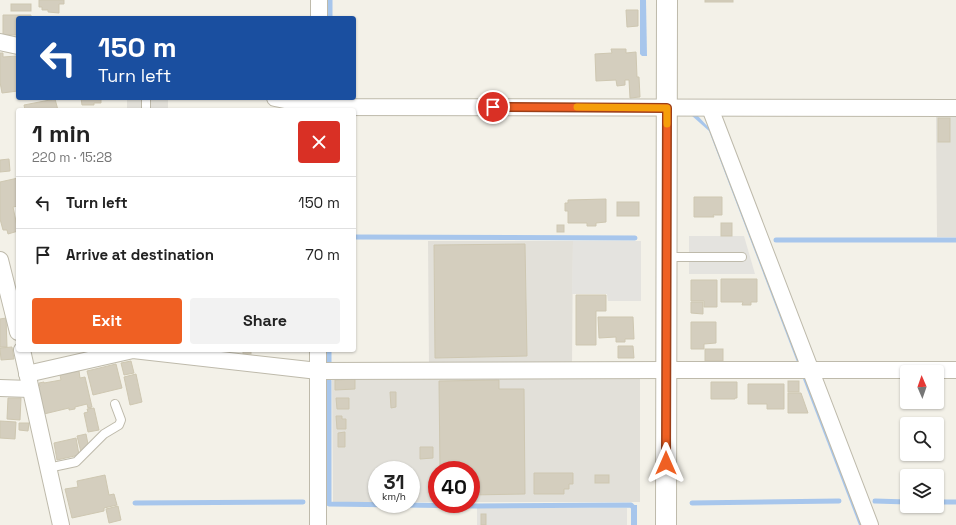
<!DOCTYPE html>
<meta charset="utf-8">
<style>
body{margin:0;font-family:"Space Grotesk",sans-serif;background:#f2f2f2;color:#222;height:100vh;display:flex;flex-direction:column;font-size:15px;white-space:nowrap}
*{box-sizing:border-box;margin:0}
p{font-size:13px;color:#767676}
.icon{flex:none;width:22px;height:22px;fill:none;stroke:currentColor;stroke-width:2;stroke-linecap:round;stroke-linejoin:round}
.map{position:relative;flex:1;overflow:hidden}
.panel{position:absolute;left:16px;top:108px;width:340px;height:244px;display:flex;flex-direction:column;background:#fff;border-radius:4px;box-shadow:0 1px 3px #0004}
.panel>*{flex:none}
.banner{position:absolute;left:16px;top:16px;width:340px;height:84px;border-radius:4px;box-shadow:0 1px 3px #0004;background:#1a4fa0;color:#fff;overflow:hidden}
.needle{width:26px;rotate:358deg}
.fabs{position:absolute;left:900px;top:365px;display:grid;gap:8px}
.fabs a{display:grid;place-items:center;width:44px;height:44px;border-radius:4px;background:#fff;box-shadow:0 1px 3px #0004;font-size:20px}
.speed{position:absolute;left:368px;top:461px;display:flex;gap:8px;font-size:20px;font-weight:700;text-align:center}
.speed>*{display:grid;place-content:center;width:52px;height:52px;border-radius:50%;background:#fff;box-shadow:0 1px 3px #0004;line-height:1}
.speed small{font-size:10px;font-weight:400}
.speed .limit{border:6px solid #d22;background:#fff;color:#111}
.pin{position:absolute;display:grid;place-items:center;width:34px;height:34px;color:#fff;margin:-17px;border:2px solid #fff;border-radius:50%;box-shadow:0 1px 4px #0007}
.me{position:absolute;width:44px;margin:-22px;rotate:0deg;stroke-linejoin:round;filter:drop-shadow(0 0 3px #0008)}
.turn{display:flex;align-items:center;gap:14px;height:84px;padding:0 16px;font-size:18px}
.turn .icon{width:52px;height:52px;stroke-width:2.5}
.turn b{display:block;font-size:28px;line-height:34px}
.round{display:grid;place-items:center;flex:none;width:42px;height:42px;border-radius:4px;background:#f2f2f2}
.summary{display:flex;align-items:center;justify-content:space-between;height:68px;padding:0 16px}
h1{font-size:24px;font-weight:700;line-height:30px}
.cta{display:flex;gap:8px;margin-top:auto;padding:8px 16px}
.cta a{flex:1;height:46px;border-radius:4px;background:#ef6023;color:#fff;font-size:16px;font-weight:700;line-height:46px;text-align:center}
.cta a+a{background:#f2f2f2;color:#222}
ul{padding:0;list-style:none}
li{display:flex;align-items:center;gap:12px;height:52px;padding:0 16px;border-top:1px solid #e0e0e0}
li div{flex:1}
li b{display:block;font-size:15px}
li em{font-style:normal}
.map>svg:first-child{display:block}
</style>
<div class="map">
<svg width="956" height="525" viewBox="0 0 956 525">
<rect width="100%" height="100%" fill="#f3f1e8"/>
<g fill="#e2e0d9">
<rect x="127" y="98" width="41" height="12"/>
<path d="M936,117H956V237H937Z"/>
<path d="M428,241H573L572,363L429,365Z"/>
<path d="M332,378L640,379V502H471V470H437V502H411V470H377V502H333Z"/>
</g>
<g fill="#e4e3df">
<path d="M689,236H744L755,274H689Z"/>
<path d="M573,241H641V301H608L607,294H572Z"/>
<rect x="477" y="508" width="150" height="17"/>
</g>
<g fill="#a7c6ec">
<path d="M640,0H646L647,56H642L640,54Z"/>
<path d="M691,115H697L710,129L800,358L797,362L709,131Z"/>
<path d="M803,379H809L865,525H859Z"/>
<rect x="631" y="505" width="6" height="20"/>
</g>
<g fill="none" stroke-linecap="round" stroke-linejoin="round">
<g stroke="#a7c6ec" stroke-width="5">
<path d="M330,18V0"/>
<path d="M354,237L635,238"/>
<path d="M776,240H956"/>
<path d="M329,350V363"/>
<path d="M329,381V504L477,506L631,505L634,508V510"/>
<path d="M875,501L907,502"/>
<path d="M937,502H956"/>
<path d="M135,503L303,502"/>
<path d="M692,503L839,501"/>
</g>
</g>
<g fill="#d4cebe" stroke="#cec7b1">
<path d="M39,0H64V4H59V13L48,12V10H42V7H39Z"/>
<rect x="705" y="0" width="28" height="2"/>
<rect x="11" y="4" width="20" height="7"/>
<path d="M626,10H638V26L627,27Z"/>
<path d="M3,15H31V18H18L17,35H3Z"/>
<path d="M611,49H626V53L636,52L637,77H639L640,97L630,98L629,80H625V85L617,86L616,80L596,81L595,54L612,53Z"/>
<path d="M0,53H3V57L17,56L18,91L2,93L0,82Z"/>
<path d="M81,98H101V103H94V105H82Z"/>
<path d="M55,99L58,110H25L24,105Z"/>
<rect x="938" y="118" width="12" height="24"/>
<path d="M9,159L10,171L0,172V160Z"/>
<path d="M18,178V206L13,207L18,231L8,234L7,230H3L0,219V182Z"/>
<path d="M694,197H722V215H713L714,217H694Z"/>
<path d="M606,199V222L596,223V226H587V223H568V211H565V203H568V200Z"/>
<rect x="617" y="202" width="22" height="14"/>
<rect x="721" y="223" width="11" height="13"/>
<rect x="557" y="225" width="7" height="7"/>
<path d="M525,244L527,356L435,358L434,245Z"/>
<path d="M721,279H757V302H751V305H742L743,302H721Z"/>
<path d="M691,280H717V307H704V301H691Z"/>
<path d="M576,295H606V311H596V345H576Z"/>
<path d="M691,302H703V314L691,313Z"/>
<path d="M598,317H633L634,339H625V342H616V337L599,338Z"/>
<path d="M6,318L7,347H0V319Z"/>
<path d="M691,322H716V343L704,344V349H691Z"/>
<path d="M618,346H633L634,358H618Z"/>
<path d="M12,347L14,359L1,360L0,348Z"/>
<rect x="705" y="349" width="18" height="12"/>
<rect x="243" y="350" width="8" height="4"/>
<path d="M131,361L134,373L124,375L121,363Z"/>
<path d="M116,364L122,388L93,395L87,371Z"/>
<path d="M79,371L80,378L85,377L92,407L88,408L87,404L75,407V409L69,410V408L44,414L38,388L40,387L39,383L44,382V383L61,380L60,375Z"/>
<path d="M136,374L142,402L130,405L124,377Z"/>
<path d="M355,379V389L335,390V380Z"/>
<path d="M499,380V389H524L525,494L471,495V470H440L439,381Z"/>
<rect x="788" y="381" width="11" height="11"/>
<path d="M711,382H737V398H735V399H711Z"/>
<path d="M748,384H784V409H767V404H748Z"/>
<path d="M390,392H396V407L391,408Z"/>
<path d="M788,393H801L808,413H788Z"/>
<path d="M8,398H21L20,420L7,419Z"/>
<path d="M336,398H349V409H337Z"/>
<path d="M94,408L99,430L88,432L84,413L88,412L87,409Z"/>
<path d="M336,416H342V419H346V429H337Z"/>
<path d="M0,421L16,422L15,439L0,438Z"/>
<path d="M19,423H29L28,431L19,430Z"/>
<path d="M345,432V447H338V433Z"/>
<path d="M86,434L88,444L81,452L77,436Z"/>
<path d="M76,438L79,455L57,460L54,443Z"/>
<path d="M420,447H433V458L420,459Z"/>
<path d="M534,473H573V484H569V489H564V494H534Z"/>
<path d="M105,475L109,495L114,494L117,505L104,508V511L72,518L65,489L78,487L77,481Z"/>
<rect x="595" y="475" width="14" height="8"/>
<path d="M118,506L121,520L109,523L106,509Z"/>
<rect x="481" y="514" width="5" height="11"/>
</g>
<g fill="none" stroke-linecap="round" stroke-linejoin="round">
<defs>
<g id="service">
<path d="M146,98V110"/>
<path d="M667,257H742"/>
<path d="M48,468L76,462L104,434L119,425L121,420L115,404"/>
</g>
<g id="minor">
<path d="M319,18V0"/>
<path d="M0,42L18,46"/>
<path d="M275,98L319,107L956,108"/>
<path d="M710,108L870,525"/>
<path d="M0,260L18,332"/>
<path d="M22,350L61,525"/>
<path d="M27,374L133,350L318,371L667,370H956"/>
<path d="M0,388L30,389"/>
<path d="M318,525V350"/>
</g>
<path id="tertiary" d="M666,525L667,0"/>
</defs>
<use href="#service" stroke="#bebaab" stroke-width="10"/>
<use href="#minor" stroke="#bebaab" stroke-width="18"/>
<use href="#tertiary" stroke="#bebaab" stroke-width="22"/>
<use href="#service" stroke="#fff" stroke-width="8"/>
<use href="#minor" stroke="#fff" stroke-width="16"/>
<use href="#tertiary" stroke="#fff" stroke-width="20"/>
</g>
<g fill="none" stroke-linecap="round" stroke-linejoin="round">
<defs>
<path id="route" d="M493,107L667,108L666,463"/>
</defs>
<use href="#route" stroke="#9b3e17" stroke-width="10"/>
<use href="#route" stroke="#ef6023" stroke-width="7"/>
<path stroke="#f59e0b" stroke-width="7" d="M577,107L667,108V124"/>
</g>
</svg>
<div class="fabs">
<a><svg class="needle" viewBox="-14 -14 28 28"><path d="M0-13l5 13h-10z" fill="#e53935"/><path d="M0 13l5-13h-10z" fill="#767676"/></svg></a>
<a><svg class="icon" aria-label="search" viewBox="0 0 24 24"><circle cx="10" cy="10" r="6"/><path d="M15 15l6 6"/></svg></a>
<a><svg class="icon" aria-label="layers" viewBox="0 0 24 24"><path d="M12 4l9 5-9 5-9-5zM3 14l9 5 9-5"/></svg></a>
</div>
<div class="speed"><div>31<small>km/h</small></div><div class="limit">40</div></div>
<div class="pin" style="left:493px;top:107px;background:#d93025"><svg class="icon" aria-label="arrive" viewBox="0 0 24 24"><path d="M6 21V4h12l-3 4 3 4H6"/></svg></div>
<svg class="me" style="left:666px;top:463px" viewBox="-20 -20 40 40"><path d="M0-17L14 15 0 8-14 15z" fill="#ef6023" stroke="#fff" stroke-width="4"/></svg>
<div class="banner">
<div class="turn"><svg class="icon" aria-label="left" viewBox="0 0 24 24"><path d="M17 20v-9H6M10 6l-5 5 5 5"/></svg><div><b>150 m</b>Turn left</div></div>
</div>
<section class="panel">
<div class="summary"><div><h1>1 min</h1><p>220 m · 15:28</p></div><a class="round" style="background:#d93025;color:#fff"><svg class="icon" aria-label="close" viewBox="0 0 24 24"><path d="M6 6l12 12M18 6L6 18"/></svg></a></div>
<ul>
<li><svg class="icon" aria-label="left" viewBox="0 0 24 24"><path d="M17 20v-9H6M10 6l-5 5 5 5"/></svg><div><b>Turn left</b></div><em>150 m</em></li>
<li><svg class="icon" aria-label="arrive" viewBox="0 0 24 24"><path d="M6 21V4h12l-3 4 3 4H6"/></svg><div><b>Arrive at destination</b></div><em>70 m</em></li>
</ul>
<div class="cta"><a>Exit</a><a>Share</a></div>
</section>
</div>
